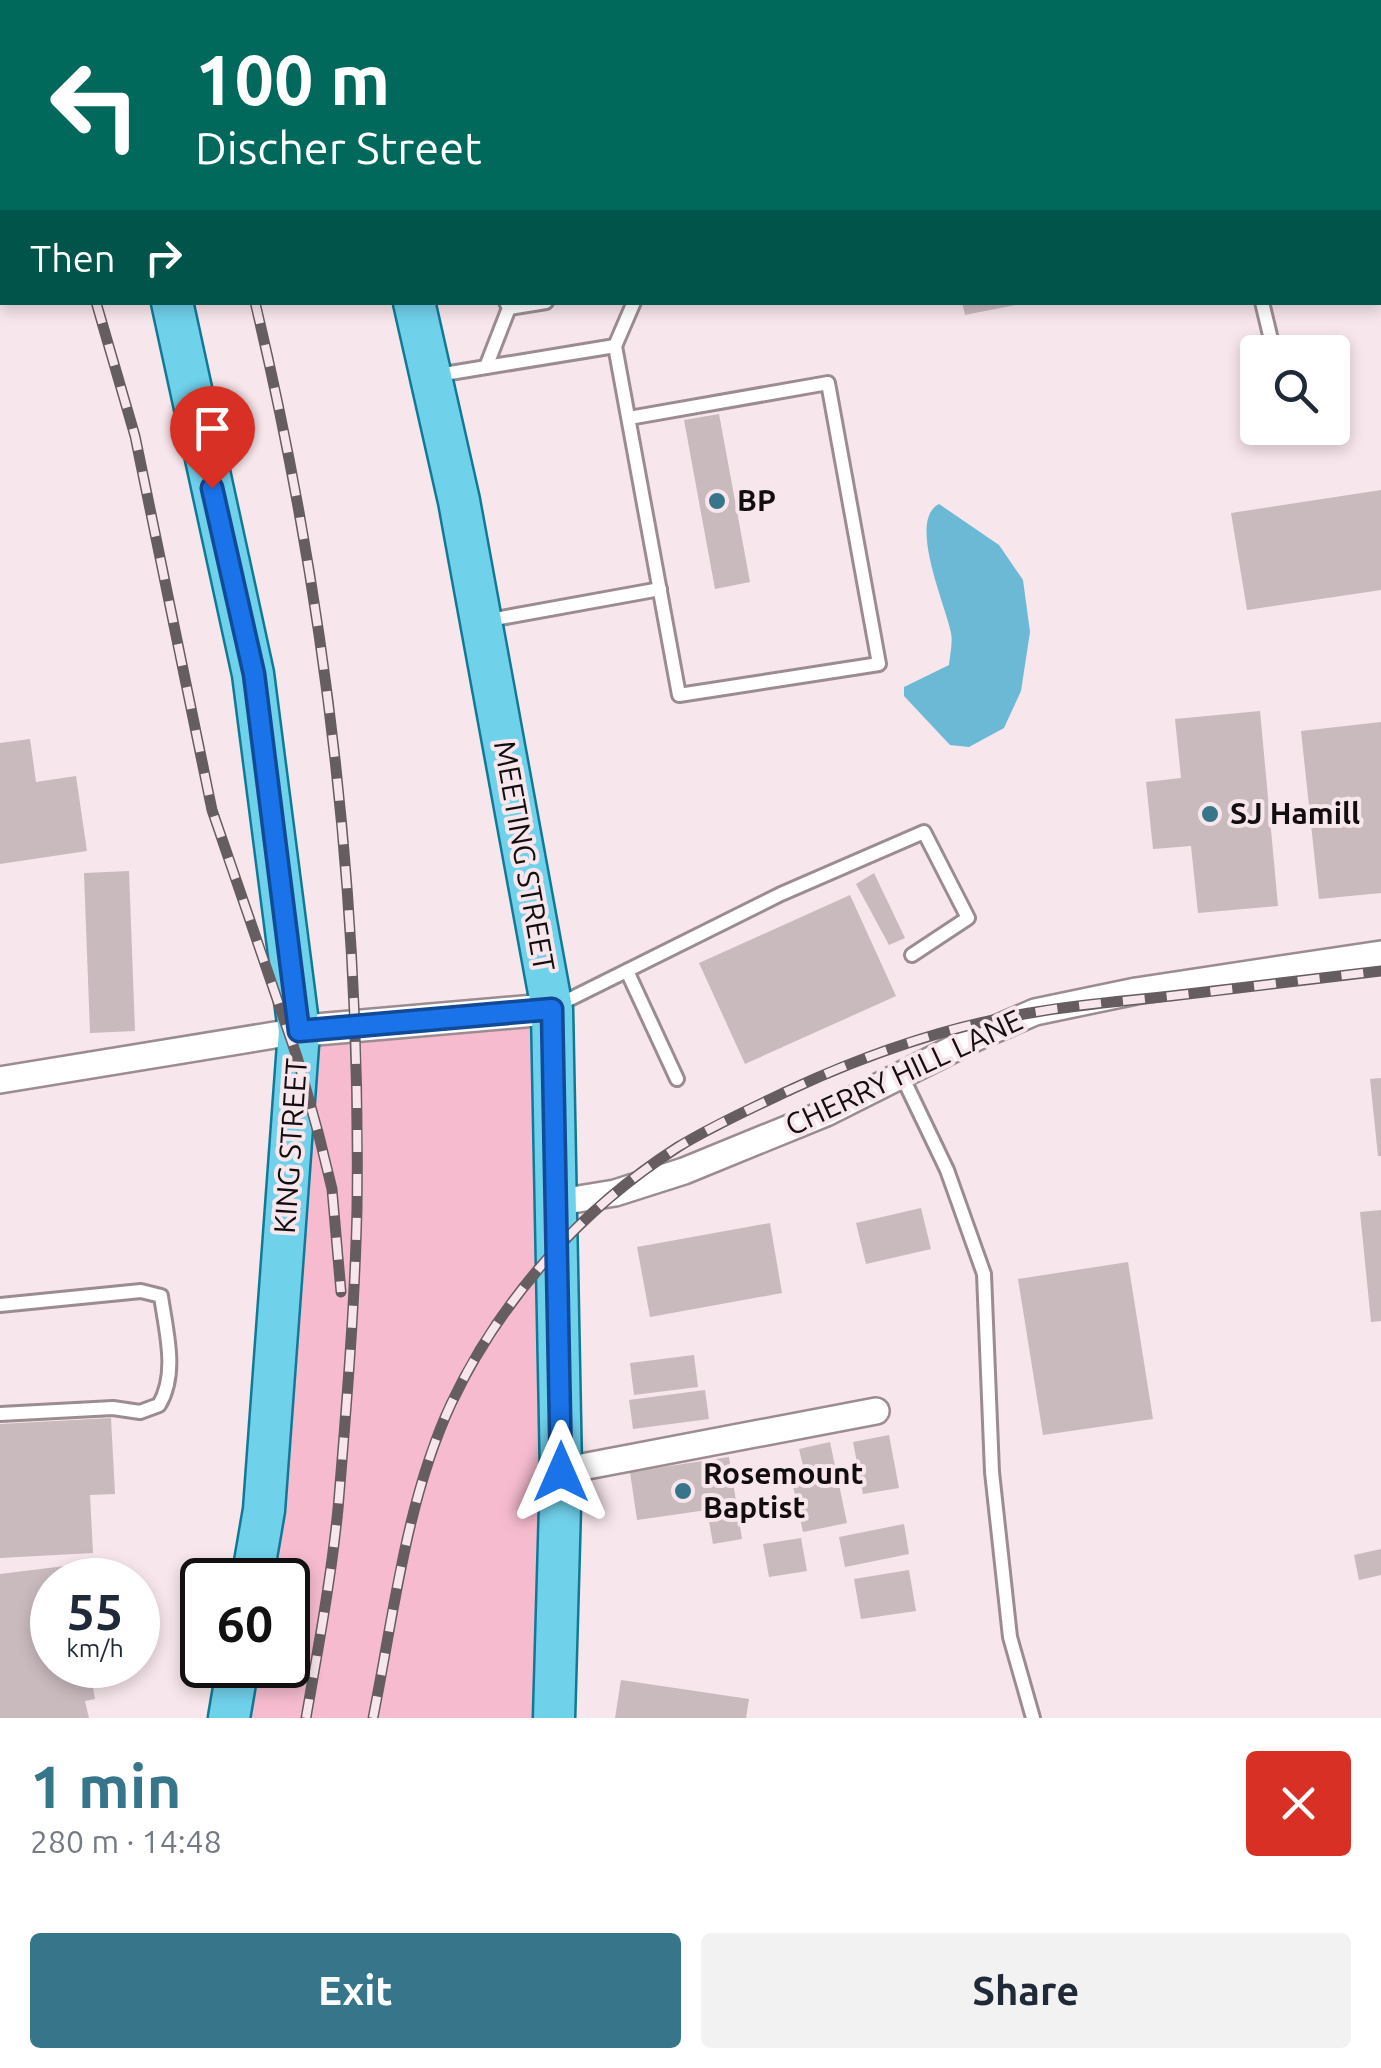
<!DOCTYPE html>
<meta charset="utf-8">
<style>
body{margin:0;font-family:Ubuntu,sans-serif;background:#f2f2f3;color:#1f2937;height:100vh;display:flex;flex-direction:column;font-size:38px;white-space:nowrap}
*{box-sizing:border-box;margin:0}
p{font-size:32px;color:#747a83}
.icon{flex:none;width:55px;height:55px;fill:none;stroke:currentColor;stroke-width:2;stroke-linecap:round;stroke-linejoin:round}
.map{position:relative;height:1718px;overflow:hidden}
.drawer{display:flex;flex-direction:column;background:#fff;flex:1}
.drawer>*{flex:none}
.hud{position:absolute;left:0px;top:0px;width:1382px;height:305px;box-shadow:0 5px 15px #0003;background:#00695c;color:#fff;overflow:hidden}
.buttons{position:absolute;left:1240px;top:335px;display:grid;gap:20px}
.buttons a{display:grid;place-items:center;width:110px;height:110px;border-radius:10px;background:#fff;box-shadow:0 5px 15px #0003;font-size:50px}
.speed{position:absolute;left:30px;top:1558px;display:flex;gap:20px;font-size:50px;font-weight:700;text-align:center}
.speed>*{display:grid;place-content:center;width:130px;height:130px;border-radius:50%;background:#fff;box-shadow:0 5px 15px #0003;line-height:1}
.speed small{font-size:25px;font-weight:400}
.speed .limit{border:5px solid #111;border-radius:15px;background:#fff;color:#111}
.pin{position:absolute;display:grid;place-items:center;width:85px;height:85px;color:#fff;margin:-102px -42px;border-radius:50% 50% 50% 0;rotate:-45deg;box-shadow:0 0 10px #0007}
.pin .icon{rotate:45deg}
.me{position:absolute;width:110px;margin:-55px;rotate:0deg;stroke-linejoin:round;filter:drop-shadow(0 0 8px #0008)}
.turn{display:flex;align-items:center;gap:35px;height:210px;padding:0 30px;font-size:45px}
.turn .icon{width:130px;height:130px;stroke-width:2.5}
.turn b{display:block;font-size:70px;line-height:85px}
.then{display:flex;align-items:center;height:95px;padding:0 30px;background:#0003;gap:20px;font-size:38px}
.round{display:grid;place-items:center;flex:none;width:105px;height:105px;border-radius:10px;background:#f2f2f3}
.headline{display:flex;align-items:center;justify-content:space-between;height:170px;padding:0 30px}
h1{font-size:60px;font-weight:600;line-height:75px;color:#37758a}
.cta{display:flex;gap:20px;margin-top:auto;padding:20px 30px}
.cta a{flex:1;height:115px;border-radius:10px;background:#37758a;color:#fff;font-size:40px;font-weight:600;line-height:115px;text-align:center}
.cta a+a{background:#f2f2f3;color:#1f2937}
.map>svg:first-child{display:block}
</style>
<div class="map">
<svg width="1381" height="1718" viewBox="0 0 1381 1718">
<rect width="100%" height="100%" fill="#f7e6eb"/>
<path fill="#f6bbcf" d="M552,1009L554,1718H229L238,1665H288V1580H252L299,1031Z"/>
<path fill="#6bb9d5" d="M939,504L999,545L1023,580L1030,632L1021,691L1004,728L969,747L950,745L904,696V687L949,665C950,654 953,643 951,633C946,606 907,520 939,504Z"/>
<g fill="#c9babe">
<path d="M962,302H1021V304L965,315Z"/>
<path d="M719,414L750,582L715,589L684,420Z"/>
<path d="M1381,490V590L1247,610L1231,513Z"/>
<path d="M1260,711L1278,906L1198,913L1191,846L1153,849L1146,782L1181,778L1175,719Z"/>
<path d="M1381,722V893L1319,899L1301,731Z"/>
<path d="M30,739L36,782L76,776L87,851L0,864V743Z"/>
<path d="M129,871L135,1031L90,1033L84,873Z"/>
<path d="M874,873L905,938L889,945L856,884Z"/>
<path d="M850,895L896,996L745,1064L699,963Z"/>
<path d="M1381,1078V1156H1378L1370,1079Z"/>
<path d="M921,1208L931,1249L866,1264L856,1223Z"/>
<path d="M1381,1210V1321L1371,1322L1360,1212Z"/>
<path d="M770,1223L782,1293L650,1317L637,1247Z"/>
<path d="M1128,1262L1153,1419L1043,1435L1018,1279Z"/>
<path d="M694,1355L698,1387L634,1395L630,1363Z"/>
<path d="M705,1390L709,1419L633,1429L629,1400Z"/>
<path d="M111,1418L115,1494L90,1495L93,1553L0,1558V1424Z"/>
<path d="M889,1435L899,1488L863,1494L853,1442Z"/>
<path d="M830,1442L847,1523L803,1532L791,1477L805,1474L799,1449Z"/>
<path d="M729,1457L742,1539L713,1544L707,1510L637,1520L630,1472Z"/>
<path d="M904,1524L909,1554L845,1567L839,1537Z"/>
<path d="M801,1538L807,1571L769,1577L763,1544Z"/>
<path d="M1381,1549V1575L1359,1580L1354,1555Z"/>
<path d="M73,1565L76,1580H52V1665H89L95,1699L85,1701L89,1718H0V1574Z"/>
<path d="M909,1570L916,1611L861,1619L854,1579Z"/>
<path d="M621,1680L749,1699L746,1718H615Z"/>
</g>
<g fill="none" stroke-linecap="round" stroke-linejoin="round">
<defs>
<g id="service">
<path d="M1126,0L1128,2"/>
<path d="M1262,302L1274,352"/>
<path d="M509,308L546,302"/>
<path d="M615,346L634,302"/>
<path d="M486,367L509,308L506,302"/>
<path d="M438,375L615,346L679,695L879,664L828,383L629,418"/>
<path d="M484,621L660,589"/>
<path d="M627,971L677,1079"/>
<path d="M558,1005L781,894L924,832L968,918L912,955"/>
<path d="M901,1074L947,1170L984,1274L992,1472L1010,1637L1033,1718"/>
<path d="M0,1305L141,1291L161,1296C166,1332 178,1373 159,1405L140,1412L113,1408L0,1414"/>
</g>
<g id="minor">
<path d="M748,2L761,0"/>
<path d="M0,1080L299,1031"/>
<path d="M554,1203L615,1193L684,1171L826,1113L975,1038L1035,1012L1136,991L1381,954"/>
<path d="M561,1471L876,1411"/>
</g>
<path id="tertiary" d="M299,1031L552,1009"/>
<g id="primary">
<path d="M87,0L88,2"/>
<path d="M346,0V2"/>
<path d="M172,302L253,674L299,1031L264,1510L252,1580"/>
<path d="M414,302L459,501L552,1009L561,1471L554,1718"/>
<path d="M229,1718L238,1665"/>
</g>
</defs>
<use href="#service" stroke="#9b8c90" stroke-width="18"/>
<use href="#minor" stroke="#9b8c90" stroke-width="30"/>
<use href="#tertiary" stroke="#9b8c90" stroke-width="35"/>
<use href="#primary" stroke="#117995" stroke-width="45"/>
<use href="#service" stroke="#fff" stroke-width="12"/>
<use href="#minor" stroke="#fff" stroke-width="25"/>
<use href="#tertiary" stroke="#fff" stroke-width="30"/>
<use href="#primary" stroke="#70d1eb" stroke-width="40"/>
<defs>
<g id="rail">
<path d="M165,0L166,2"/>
<path d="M0,6L2,12"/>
<path d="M96,302L135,436L212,810L297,1057L319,1136L332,1189L341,1292"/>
<path d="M255,302C326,599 361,903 357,1208C355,1305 346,1412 338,1509C331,1579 318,1649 306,1718"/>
<path d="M373,1718C394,1613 406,1501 451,1404C500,1300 581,1209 678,1147C714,1125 754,1107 792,1089C870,1053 951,1025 1036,1012C1081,1004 1126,1001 1171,996C1241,988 1311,979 1381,971"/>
</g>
</defs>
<use href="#rail" stroke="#665d60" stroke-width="11"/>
<use href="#rail" stroke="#f7e6eb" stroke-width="8" stroke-dasharray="22" stroke-linecap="butt"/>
</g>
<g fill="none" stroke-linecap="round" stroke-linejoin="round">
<defs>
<path id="route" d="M212,488L254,674L299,1031L552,1009L561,1472"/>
</defs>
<use href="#route" stroke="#114b97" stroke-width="25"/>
<use href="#route" stroke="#1a73e8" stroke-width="18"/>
</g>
<g fill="#37758a" stroke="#f7e6eb" stroke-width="4">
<circle cx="717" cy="501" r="10"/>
<circle cx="1210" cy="814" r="10"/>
<circle cx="683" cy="1491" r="10"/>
</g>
<g text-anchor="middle" stroke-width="8" stroke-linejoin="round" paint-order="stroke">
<g font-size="30" font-weight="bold" fill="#120d0f" stroke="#f7e6eb" text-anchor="start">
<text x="737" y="511">BP</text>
<text x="1230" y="824">SJ Hamill</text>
<text x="703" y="1484">Rosemount<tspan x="703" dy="34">Baptist</tspan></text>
</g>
<g font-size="30" fill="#120d0f" stroke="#f7e6eb">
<text transform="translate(524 856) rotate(80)" y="10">MEETING STREET</text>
<text transform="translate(904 1073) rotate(-25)" y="10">CHERRY HILL LANE</text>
<text transform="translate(291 1146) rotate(-86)" y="10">KING STREET</text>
</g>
</g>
</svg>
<div class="buttons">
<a><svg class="icon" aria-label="search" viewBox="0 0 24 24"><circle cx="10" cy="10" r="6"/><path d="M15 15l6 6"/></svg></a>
</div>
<div class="speed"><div>55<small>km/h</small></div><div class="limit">60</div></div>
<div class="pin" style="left:212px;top:488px;background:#d93025"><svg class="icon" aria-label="arrive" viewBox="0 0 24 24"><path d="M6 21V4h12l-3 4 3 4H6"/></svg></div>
<svg class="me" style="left:561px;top:1472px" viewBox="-20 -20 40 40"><path d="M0-17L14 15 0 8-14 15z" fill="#1a73e8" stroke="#fff" stroke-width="4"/></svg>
<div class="hud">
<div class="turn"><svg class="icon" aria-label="left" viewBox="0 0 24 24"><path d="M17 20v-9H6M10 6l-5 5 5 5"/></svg><div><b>100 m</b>Discher Street</div></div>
<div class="then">Then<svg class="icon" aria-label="right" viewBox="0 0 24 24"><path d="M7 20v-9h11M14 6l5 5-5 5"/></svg></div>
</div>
</div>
<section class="drawer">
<div class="headline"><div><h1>1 min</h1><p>280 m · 14:48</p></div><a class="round" style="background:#d93025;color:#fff"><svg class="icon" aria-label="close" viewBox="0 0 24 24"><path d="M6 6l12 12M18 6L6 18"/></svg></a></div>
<div class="cta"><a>Exit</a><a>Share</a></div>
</section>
